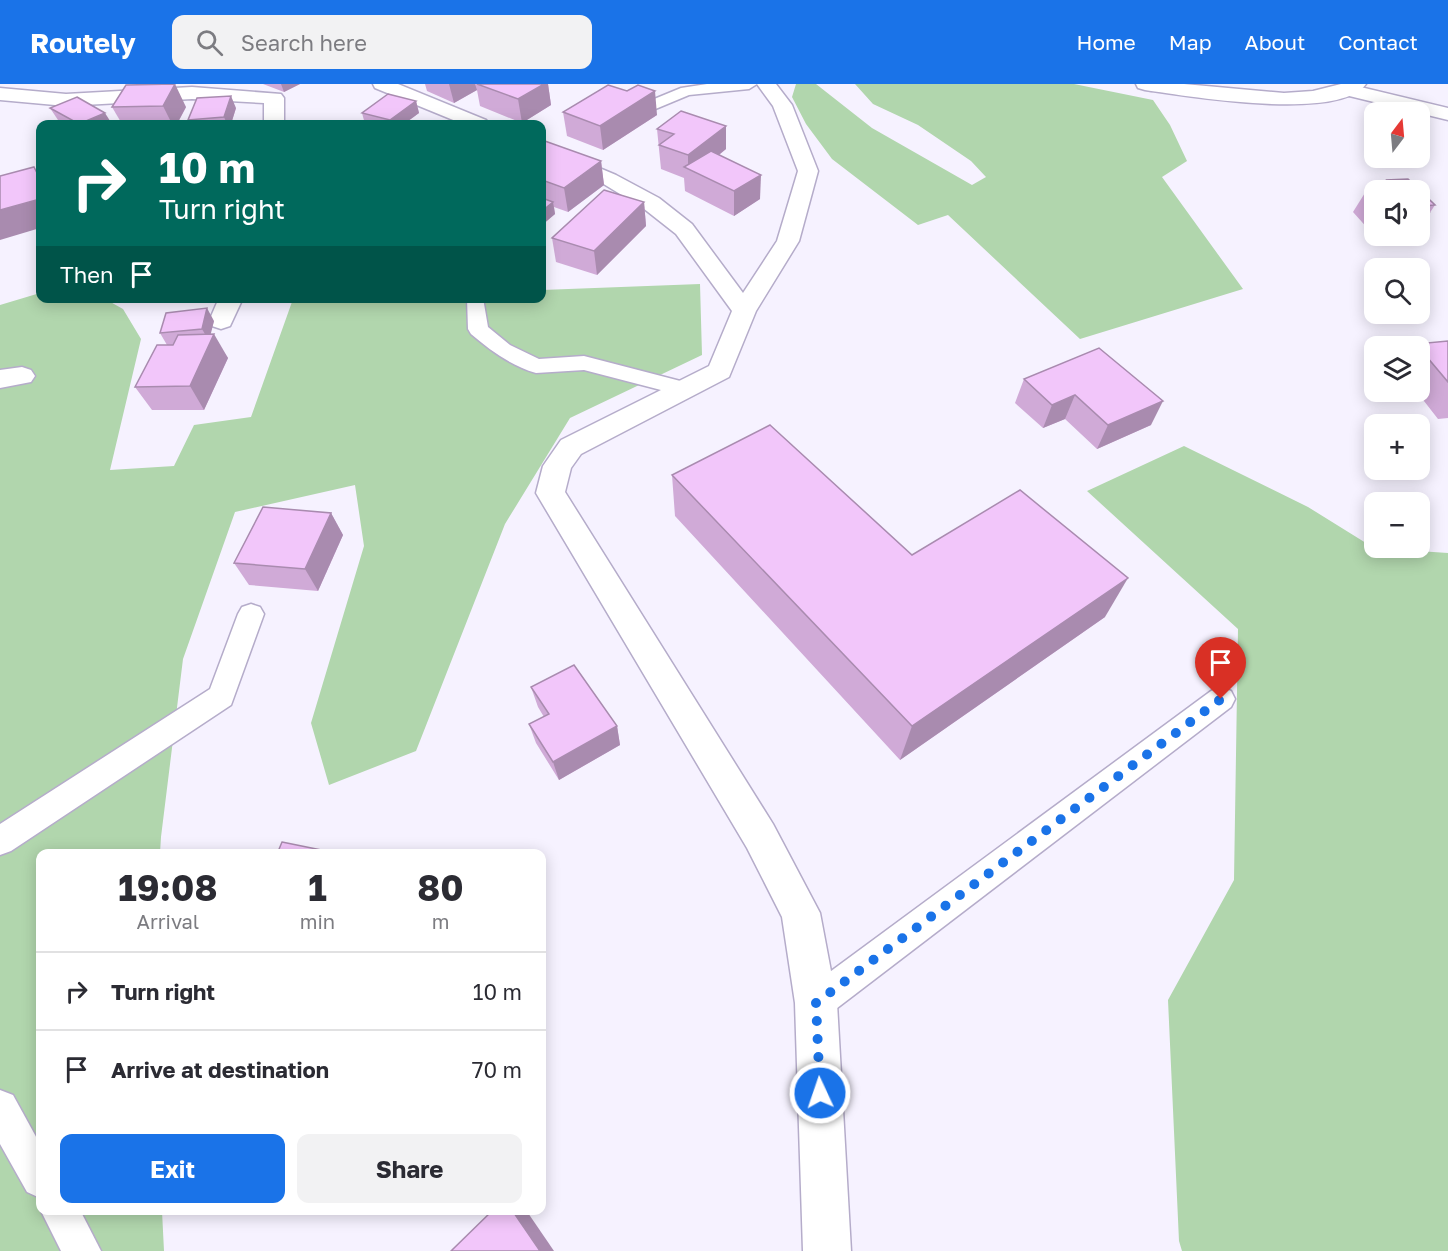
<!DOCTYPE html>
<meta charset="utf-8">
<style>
body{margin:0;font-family:"Golos Text",sans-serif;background:#f2f2f3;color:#2b2b33;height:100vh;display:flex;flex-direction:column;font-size:22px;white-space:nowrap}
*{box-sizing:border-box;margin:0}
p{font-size:20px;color:#7c7c81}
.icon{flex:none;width:33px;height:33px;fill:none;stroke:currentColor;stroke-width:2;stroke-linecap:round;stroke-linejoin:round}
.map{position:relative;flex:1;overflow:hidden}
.details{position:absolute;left:36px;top:765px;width:510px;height:366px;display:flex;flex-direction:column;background:#fff;border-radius:12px;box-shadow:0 3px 15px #0003}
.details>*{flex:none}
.guide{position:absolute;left:36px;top:36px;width:510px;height:183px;border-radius:12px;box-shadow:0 3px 15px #0003;background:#00695c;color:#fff;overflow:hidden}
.needle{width:39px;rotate:16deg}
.tools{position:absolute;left:1364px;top:18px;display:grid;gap:12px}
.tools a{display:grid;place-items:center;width:66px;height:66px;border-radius:12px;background:#fff;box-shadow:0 3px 15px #0003;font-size:30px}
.pin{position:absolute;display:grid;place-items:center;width:51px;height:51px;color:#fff;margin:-62px -26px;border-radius:50% 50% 50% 0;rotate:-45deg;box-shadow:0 0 6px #0007}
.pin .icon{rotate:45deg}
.me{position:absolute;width:66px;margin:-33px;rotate:357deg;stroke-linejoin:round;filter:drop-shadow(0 0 4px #0008)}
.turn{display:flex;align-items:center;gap:21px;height:126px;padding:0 24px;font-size:27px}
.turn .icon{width:78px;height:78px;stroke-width:2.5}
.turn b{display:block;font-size:42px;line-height:51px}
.then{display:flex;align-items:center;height:57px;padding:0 24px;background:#0003;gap:12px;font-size:22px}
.eta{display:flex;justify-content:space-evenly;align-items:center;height:102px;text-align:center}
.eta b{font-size:36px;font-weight:700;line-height:42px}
.button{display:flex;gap:12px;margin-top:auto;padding:12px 24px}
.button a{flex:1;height:69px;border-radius:12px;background:#1a73e8;color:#fff;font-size:24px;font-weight:700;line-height:69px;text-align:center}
.button a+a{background:#f2f2f3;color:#2b2b33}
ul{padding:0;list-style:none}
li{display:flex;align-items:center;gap:18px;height:78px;padding:0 24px;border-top:2px solid #e1e1e2}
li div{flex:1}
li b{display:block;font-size:22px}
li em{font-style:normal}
header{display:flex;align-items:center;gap:36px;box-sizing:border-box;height:84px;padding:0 30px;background:#1a73e8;color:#fff}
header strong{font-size:28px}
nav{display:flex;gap:33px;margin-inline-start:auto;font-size:21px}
.search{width:420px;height:54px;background:#f2f2f3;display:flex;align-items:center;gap:15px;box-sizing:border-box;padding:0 21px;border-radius:12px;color:#7c7c81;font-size:22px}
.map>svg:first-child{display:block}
</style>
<header>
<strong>Routely</strong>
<div class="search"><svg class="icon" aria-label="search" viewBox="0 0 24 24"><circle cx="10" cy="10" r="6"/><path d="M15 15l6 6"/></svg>Search here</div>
<nav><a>Home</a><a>Map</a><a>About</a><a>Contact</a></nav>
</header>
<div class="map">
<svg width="1448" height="1167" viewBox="0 0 1448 1167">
<rect width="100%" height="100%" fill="#f6f2ff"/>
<g fill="#b1d6ad">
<path d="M796,0H816L872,44L972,101L986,93L971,77L918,41L873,20L855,0H1074L1153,16L1170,41L1187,77L1162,93L1243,205L1080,255L948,131L918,141L832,75L806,40L792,13Z"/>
<path d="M700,200L702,271L570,334L505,440L416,667L329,701L311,639L364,462L355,401L235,428L183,575L161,753L160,769L40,770V1126L162,1127L164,1167H0V221L40,209V214L105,215L123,225L141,255L110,386L174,382L194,341L251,333L293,215L542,214V206Z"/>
<path d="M1184,362L1308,423L1374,464L1448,469V1167H1182L1179,1157L1168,916L1234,796L1238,545L1087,407Z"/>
</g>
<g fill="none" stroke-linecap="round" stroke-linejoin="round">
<defs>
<g id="service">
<path d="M707,0H757L749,5L689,11L653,26L645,21L647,18L681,4Z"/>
<path d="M467,214H483L488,243L510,261L539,275L584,272L692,300L695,305L692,310L684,312L584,286L536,289C511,282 490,266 471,250L468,245Z"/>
<path d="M251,520L260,523L264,530L231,621L11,767L0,771V740L210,605L238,530L242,523Z"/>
<path d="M1221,603L1231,607L1235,615L1231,623L828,931L816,936L804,931L799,919L804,907L1211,607Z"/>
<path d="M0,1006L13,1011L40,1060V1114L27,1108L0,1060Z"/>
<path d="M40,1125L80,1126L101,1167H61Z"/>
</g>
<g id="minor">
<path d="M373,0H398L486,36L489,40H463L375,4Z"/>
<path d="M757,0H776L792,21L818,87L799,157L756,227L729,293L581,370L571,384L565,408L773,740L820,829L837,919L851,1167H803L795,919L782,833L747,764L536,409L543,382L561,356L709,282L732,227L676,150L643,124L602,99L542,73V60L616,91L659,114L692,140L743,209L777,157L798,87L773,22Z"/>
<path d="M1348,0L1448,24V36L1341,10L1339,6L1341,2Z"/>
<path d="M192,3L281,10L284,14V40H264V19L192,15L66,22L0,16V4L66,10Z"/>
<path d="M219,214H243L230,242L221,245L212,242L209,237Z"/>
<path d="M22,283L31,286L35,292L31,298L0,304V286Z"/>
</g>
<path id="tertiary" d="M1136,0H1184L1284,9L1313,7L1341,0H1366C1340,38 1186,12 1145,6L1138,4Z"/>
</defs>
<use href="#service" stroke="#b5acca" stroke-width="3"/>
<use href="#minor" stroke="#b5acca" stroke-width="3"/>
<use href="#tertiary" stroke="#b5acca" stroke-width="3"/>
<use href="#service" fill="#fff" fill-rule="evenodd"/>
<use href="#minor" fill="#fff" fill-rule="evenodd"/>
<use href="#tertiary" fill="#fff" fill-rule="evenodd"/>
</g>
<g fill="#d0aad7">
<path d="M263,0H300L284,8Z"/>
<path d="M425,0H548L551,21L522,39L480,22L477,6L454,19L427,7Z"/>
<path d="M126,1L186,23L177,40H122L112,23Z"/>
<path d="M627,7L657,31L603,66L567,52L563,28Z"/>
<path d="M416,17L419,29L404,40H365L362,29Z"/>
<path d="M50,24L112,40H65L58,36Z"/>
<path d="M236,24L231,40H190L188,36Z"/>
<path d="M657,45L726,65L719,71L760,115L734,132L685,107L684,94L661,85Z"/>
<path d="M542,56L601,77L604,101L568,128L554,123L555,130L542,141Z"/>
<path d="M1408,95L1435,121L1419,145V106H1374V146L1370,147L1353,128L1368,104L1382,103L1387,96Z"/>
<path d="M644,118L646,142L597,191L556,178L552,154Z"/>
<path d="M1394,152H1413L1396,154Z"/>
<path d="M214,237L210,250L228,274L204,326H152L135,303L167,261L160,249Z"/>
<path d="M1448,257V334L1438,335L1417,308H1419V262H1414L1416,260Z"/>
<path d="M1099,264L1151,341L1097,365L1065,335L1043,344L1015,319L1024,295Z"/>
<path d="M672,391L912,471L1105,533L900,676L675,432Z"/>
<path d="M331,429L343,451L318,507L249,501L234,479Z"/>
<path d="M531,603L617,642L620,661L559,696L536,659L529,640L544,633L538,623Z"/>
</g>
<g fill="#a98baf">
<path d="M175,0L186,23L177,40H172L163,22Z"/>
<path d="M281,0H300L284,8Z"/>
<path d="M449,0H475L477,6L454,19Z"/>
<path d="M544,0H548L551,21L522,39L518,15Z"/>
<path d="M655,7L657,31L603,66L600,42Z"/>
<path d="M231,12L236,24L231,40H227L224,33Z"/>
<path d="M416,17L419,29L404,40H391L390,36Z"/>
<path d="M105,29L112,40H79Z"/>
<path d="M726,42V65L696,89L688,85V71Z"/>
<path d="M601,77L604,101L568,128L564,104Z"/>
<path d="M761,91L760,115L734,132V107Z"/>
<path d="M40,115V144L0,156V126Z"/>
<path d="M553,118L555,130L542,141V127Z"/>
<path d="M644,118L646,142L597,191L594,167Z"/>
<path d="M207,224L214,237L209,257L202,245Z"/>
<path d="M214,250L228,274L204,326L190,302Z"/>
<path d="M1075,311L1065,335L1043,344L1052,321Z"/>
<path d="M1163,317L1151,341L1097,365L1108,341Z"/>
<path d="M331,429L343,451L318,507L305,485Z"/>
<path d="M1128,494L1105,533L900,676L912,642Z"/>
<path d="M617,642L620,661L559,696L553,678Z"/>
<path d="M512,1126H526L554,1167H540Z"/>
</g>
<g fill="#f2c6fa" stroke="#a98baf" stroke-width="1.5">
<path d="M175,0L163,22L112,23L126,1Z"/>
<path d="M477,0H544L518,15Z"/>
<path d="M608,1L627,7L638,1L655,7L600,42L563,28Z"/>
<path d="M388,10L416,17L390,36L362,29Z"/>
<path d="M231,12L224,33L188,36L197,14Z"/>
<path d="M77,13L105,29L79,40L50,24Z"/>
<path d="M681,27L726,42L688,71L659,61L674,50L657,45Z"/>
<path d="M542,56L601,77L564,104L542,96V88L544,86L542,85V77L543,76H542Z"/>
<path d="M711,67L761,91L734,107L684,83Z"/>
<path d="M34,83L40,95V115L0,126V92Z"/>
<path d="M1408,95L1435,121L1423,122L1429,128L1419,129V106H1374V110L1368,104L1394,103L1387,96Z"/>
<path d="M604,106L644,118L594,167L552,154Z"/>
<path d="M542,114L553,118L542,127Z"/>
<path d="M207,224L202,245L160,249L166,229Z"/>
<path d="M214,250L190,302L135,303L157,261H173L178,251Z"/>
<path d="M1448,257V298L1416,260Z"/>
<path d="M1099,264L1163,317L1108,341L1075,311L1052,321L1024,295Z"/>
<path d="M770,341L912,471L1020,406L1128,494L912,642L672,391Z"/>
<path d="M263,423L331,429L305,485L234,479Z"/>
<path d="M574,581L617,642L553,678L529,640L549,630L531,603Z"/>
<path d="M282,758L341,770H277Z"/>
<path d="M493,1126H512L540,1167H451Z"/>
</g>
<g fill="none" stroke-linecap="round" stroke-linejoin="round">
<path stroke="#1a73e8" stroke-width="10" stroke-dasharray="0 18" d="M820,1009L816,919L1221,615"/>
</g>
</svg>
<div class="tools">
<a><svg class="needle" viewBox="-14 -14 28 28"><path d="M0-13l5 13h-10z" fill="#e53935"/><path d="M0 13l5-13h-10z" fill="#7c7c81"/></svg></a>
<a><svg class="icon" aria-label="sound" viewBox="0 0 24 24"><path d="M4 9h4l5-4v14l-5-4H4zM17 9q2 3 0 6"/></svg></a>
<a><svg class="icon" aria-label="search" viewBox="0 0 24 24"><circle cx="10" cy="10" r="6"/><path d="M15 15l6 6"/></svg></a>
<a><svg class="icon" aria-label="layers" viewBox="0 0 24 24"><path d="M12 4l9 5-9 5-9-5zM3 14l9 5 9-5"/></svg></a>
<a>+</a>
<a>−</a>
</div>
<div class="pin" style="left:1221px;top:615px;background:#d93025"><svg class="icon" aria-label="arrive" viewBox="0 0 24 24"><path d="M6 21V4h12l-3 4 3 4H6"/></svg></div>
<svg class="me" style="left:820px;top:1009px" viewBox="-20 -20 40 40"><circle r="17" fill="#1a73e8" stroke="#fff" stroke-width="3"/><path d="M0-11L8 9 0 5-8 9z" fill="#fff"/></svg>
<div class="guide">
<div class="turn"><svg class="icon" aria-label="right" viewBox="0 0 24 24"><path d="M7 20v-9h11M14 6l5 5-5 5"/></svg><div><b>10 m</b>Turn right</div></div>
<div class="then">Then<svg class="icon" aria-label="arrive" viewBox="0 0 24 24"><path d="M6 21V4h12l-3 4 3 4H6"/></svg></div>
</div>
<section class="details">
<div class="eta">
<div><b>19:08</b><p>Arrival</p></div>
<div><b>1</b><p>min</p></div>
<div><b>80</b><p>m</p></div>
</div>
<ul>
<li><svg class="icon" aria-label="right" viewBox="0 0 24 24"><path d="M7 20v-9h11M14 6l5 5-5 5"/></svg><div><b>Turn right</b></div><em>10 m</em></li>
<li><svg class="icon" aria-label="arrive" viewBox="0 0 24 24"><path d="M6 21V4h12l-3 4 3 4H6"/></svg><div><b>Arrive at destination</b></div><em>70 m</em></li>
</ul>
<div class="button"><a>Exit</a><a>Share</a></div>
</section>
</div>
